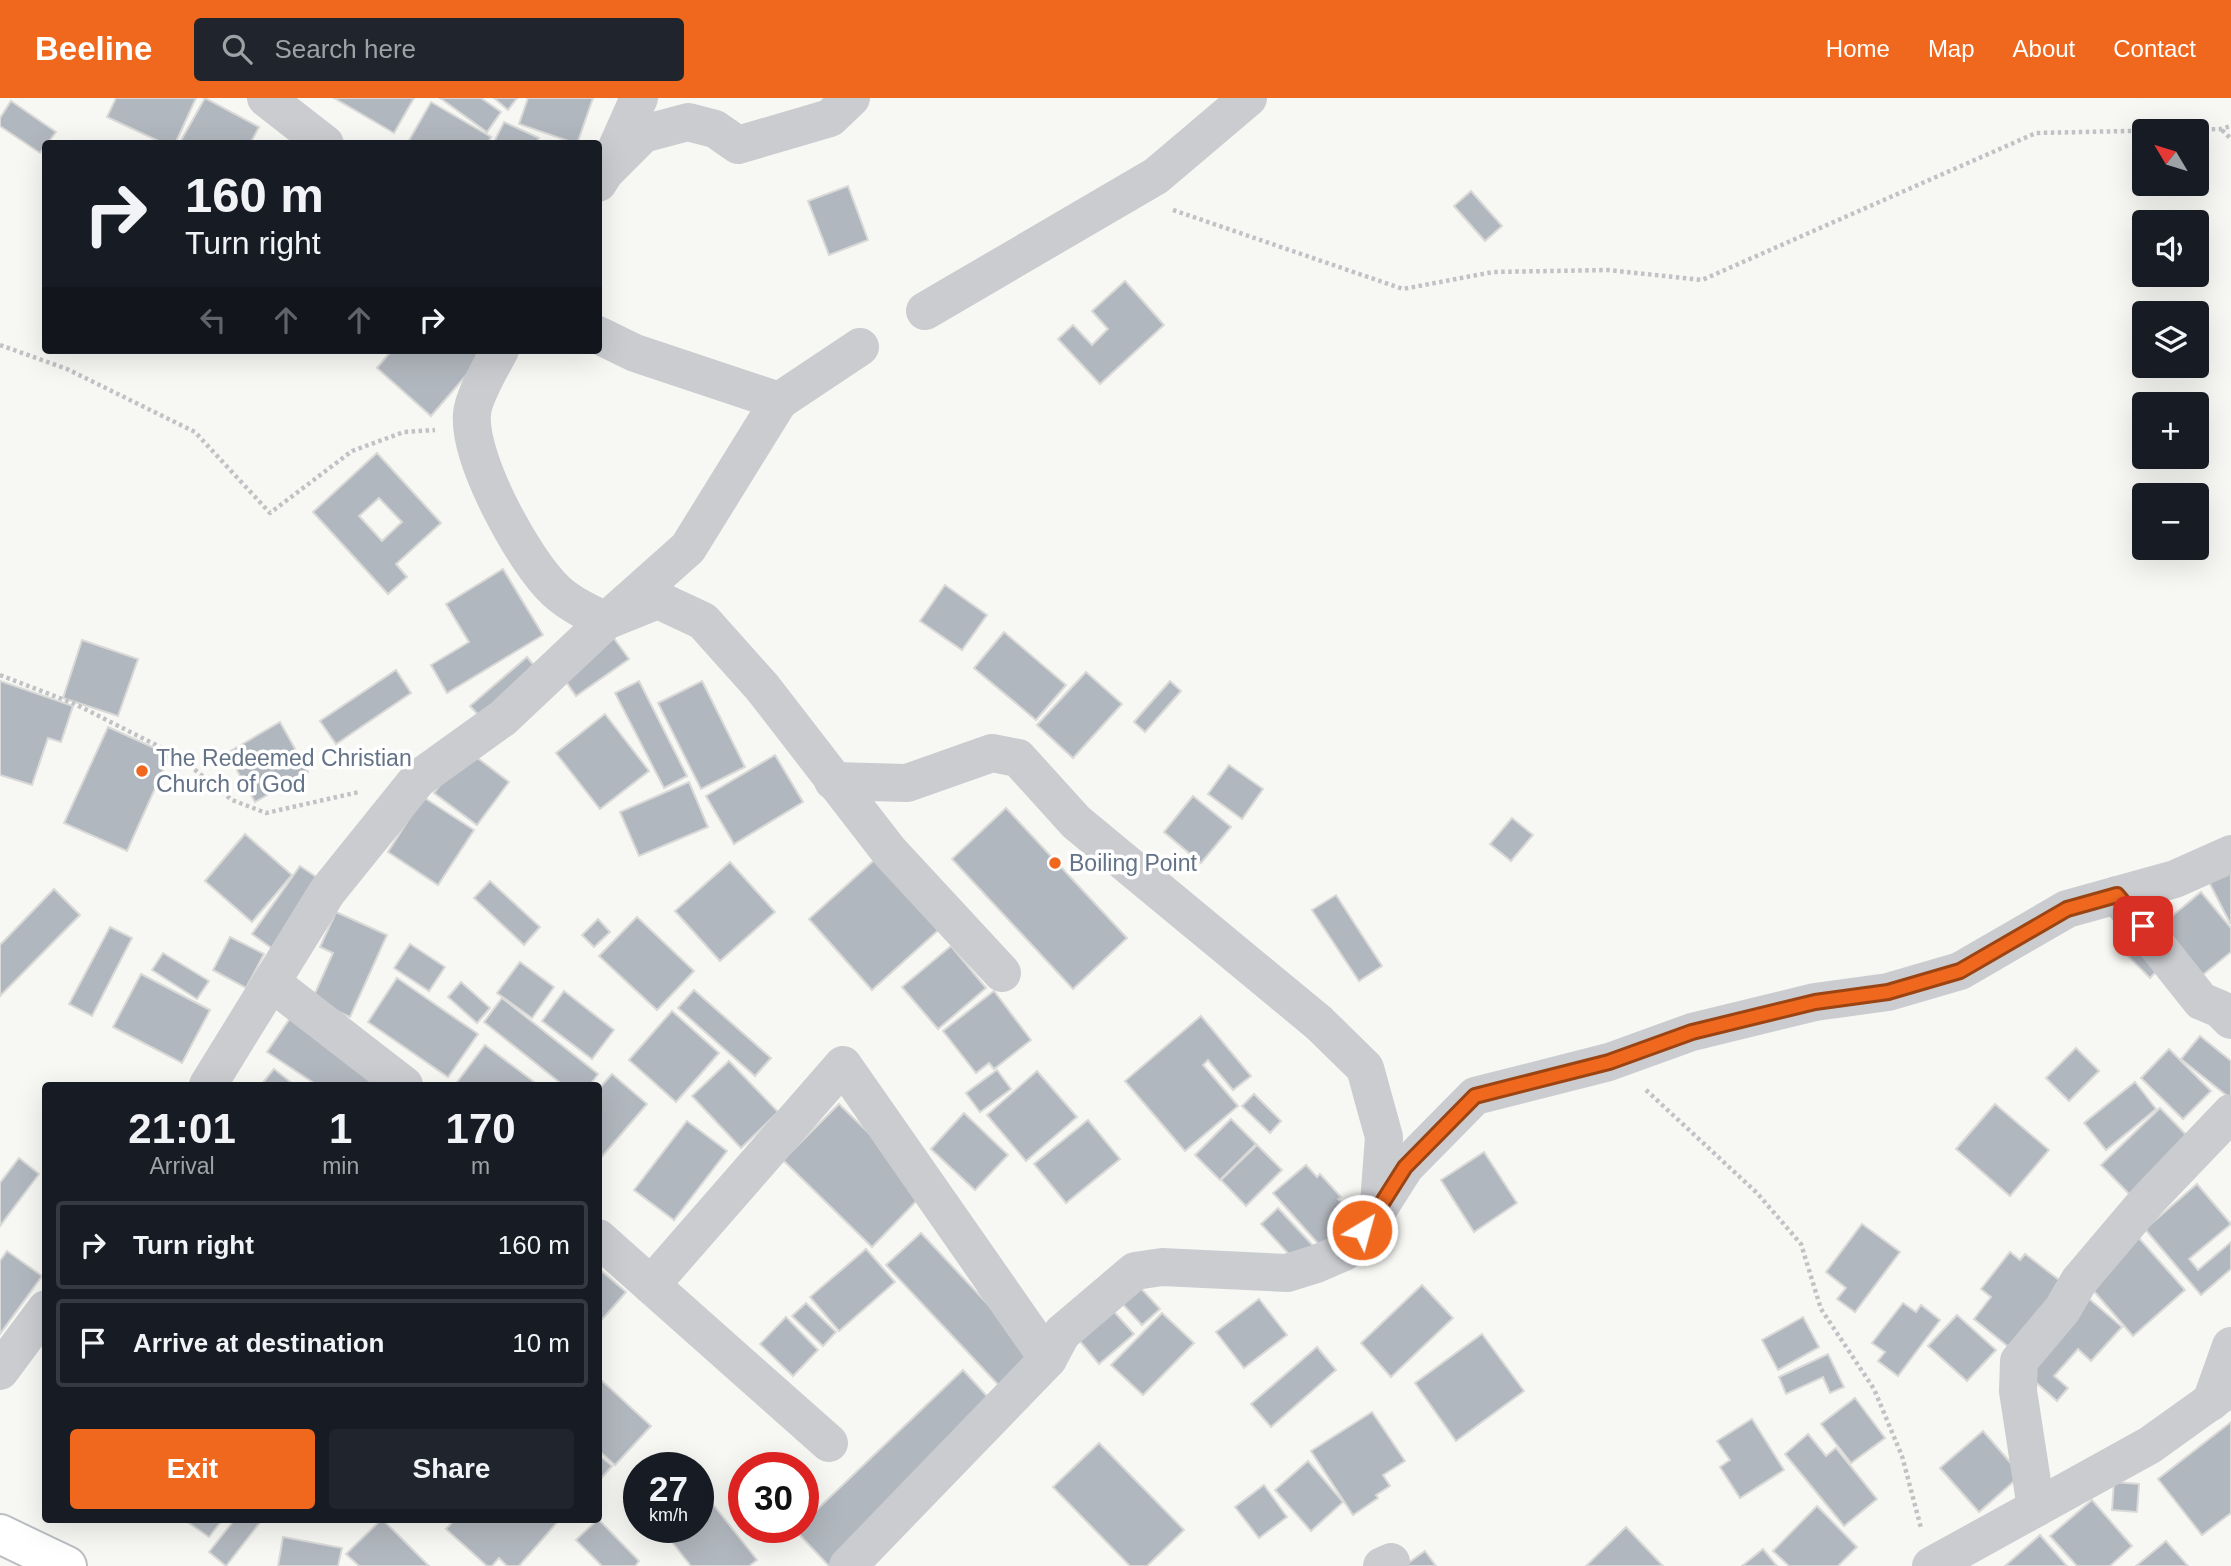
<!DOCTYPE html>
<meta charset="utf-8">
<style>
body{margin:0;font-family:Arial,sans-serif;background:#20242c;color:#f1f3f6;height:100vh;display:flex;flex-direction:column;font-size:26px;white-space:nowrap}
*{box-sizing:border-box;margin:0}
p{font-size:23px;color:#9ea1a6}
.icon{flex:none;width:38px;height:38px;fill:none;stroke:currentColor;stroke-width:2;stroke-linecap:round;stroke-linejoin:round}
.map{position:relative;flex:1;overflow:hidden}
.sheet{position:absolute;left:42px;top:984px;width:560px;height:441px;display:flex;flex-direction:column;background:#171b24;border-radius:7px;box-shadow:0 7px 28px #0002}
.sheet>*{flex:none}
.hud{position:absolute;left:42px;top:42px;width:560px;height:214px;border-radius:7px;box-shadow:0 7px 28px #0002;background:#171b24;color:#f1f3f6;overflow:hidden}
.needle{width:46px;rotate:308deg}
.buttons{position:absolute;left:2132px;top:21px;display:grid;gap:14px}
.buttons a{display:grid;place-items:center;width:77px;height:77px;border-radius:7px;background:#171b24;box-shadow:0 7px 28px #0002;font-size:35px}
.speed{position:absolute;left:623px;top:1354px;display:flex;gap:14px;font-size:35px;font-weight:700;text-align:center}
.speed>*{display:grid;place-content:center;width:91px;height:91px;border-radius:50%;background:#171b24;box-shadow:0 7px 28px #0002;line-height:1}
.speed small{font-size:18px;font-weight:400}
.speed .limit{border:10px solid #d22;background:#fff;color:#111}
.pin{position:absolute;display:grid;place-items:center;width:60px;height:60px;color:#fff;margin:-30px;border-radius:14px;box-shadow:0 4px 10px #0006}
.me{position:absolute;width:77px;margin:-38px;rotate:37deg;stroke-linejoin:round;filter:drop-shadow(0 0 5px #0008)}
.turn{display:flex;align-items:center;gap:24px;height:147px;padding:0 28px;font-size:32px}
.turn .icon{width:91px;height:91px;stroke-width:2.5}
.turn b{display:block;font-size:49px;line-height:60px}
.lanes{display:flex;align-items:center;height:66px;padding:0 28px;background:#0003;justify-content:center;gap:35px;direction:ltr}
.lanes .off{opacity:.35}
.eta{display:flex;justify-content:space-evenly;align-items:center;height:119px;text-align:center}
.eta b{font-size:42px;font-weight:700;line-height:49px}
.primary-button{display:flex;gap:14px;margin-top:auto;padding:14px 28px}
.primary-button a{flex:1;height:80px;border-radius:7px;background:#ef681d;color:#fff;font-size:28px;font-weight:700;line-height:80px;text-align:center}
.primary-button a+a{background:#20242c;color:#f1f3f6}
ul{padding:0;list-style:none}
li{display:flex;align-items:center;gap:21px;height:88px;margin:0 14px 10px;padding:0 14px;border:4px solid #363941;border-radius:7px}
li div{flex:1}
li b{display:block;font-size:26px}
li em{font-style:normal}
header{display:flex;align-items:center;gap:42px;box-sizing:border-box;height:98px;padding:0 35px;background:#ef681d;color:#fff}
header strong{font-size:33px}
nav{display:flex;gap:38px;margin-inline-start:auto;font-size:24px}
.search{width:490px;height:63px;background:#20242c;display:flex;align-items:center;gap:18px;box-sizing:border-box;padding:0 24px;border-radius:7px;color:#9ea1a6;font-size:26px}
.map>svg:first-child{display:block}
</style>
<header>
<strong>Beeline</strong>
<div class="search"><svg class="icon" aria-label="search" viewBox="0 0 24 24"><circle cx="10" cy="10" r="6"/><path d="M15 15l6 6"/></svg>Search here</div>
<nav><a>Home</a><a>Map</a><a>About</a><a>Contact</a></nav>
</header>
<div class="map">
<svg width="2231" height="1468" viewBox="0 0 2231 1468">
<rect width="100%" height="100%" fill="#f7f8f4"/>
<g fill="#b1b7be" stroke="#d9d9d7" stroke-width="2" fill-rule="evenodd">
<path d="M116,0H196L175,46H165L107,19Z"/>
<path d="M205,0L259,29L250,46H179Z"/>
<path d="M334,0H414L394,35Z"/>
<path d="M440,0H481L501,14L487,34Z"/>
<path d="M494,0H517L508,12Z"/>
<path d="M528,0H593L577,46L519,26Z"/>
<path d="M11,3L56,34L40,55L0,28V20Z"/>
<path d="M431,4L491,39L488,46H407Z"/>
<path d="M504,24L539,40L536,46H493Z"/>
<path d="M848,88L868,142L829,157L808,103Z"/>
<path d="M1471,93L1502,128L1485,143L1454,108Z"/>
<path d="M1125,183L1164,227L1100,286L1058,241L1073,227L1092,247L1108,231L1092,213Z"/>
<path d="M392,252H488L431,318L377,270Z"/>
<path d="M377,355L441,425L396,466L407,479L388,496L313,414ZM379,400L402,424L382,443L359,418Z"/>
<path d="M503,471L543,537L447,595L431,567L469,544L446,506Z"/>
<path d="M945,487L987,517L962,552L920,523Z"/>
<path d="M1004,534L1066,587L1036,622L974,570Z"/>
<path d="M613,539L629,561L576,598L560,575Z"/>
<path d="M82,542L138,561L118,618L63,600Z"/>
<path d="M527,559L541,576L485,624L470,608Z"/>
<path d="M396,572L411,595L336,646L320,623Z"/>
<path d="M1086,574L1122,606L1073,660L1037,627Z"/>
<path d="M0,583L73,608L61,644L48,640L32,687L0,677Z"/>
<path d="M639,583L687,678L664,690L615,595Z"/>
<path d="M702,583L745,669L701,691L658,605Z"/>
<path d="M1170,583L1181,593L1145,634L1134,624Z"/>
<path d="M605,616L649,673L600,711L556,655Z"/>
<path d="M280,624L308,674L255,704L227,655Z"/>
<path d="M108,629L170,657L127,753L64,725Z"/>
<path d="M467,652L509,684L477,727L434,695Z"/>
<path d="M775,657L803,704L734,746L706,698Z"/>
<path d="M1229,667L1263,691L1242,721L1208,696Z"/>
<path d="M689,684L708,729L639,758L620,714Z"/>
<path d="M1193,698L1231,729L1201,765L1164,734Z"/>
<path d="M423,699L474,732L438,787L388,754Z"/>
<path d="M1006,710L1127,840L1073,891L952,761Z"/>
<path d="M1512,720L1533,737L1511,763L1490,746Z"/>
<path d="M245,736L292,777L252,824L205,783Z"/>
<path d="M880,757L943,828L872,892L809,821Z"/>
<path d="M730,764L775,814L720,863L675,813Z"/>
<path d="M300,768L325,785L276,853L252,836Z"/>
<path d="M2231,773V824L2230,825L2209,784Z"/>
<path d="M490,783L540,829L524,847L474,800Z"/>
<path d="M54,791L80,817L0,898V847Z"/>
<path d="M2201,794L2231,830V854L2195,883L2154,833Z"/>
<path d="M1336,797L1382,868L1359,883L1312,812Z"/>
<path d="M336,814L387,837L350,919L312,902L333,855L320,849Z"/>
<path d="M637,819L694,873L657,912L599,858Z"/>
<path d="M598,821L610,834L594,849L582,837Z"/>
<path d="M110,829L132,840L92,918L69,906Z"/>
<path d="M2132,830L2166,863L2150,880L2116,846Z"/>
<path d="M230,839L264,856L246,890L213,872Z"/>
<path d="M410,846L445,869L429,893L394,870Z"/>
<path d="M951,848L986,890L938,931L902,889Z"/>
<path d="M163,855L209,883L197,901L152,872Z"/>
<path d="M520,864L554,889L532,920L497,895Z"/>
<path d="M141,876L210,912L182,965L113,929Z"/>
<path d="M397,880L478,936L448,979L368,924Z"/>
<path d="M461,884L490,910L477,925L448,899Z"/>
<path d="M694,892L771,960L755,978L678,910Z"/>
<path d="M564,893L614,932L592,961L542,923Z"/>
<path d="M994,893L1031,942L994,971L989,965L976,975L943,933Z"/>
<path d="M502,900L598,976L590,987H563L484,924Z"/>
<path d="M672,913L719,955L676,1004L629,962Z"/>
<path d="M293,916L383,987H317L267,954Z"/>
<path d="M1201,918L1251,978L1233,992L1208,962L1203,967L1238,1008L1185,1053L1125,983Z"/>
<path d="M2200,938L2231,963V1001L2181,961Z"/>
<path d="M485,947L534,984L532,987H455Z"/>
<path d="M2076,950L2099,973L2069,1003L2046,980Z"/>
<path d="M2169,951L2211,993L2183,1021L2141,980Z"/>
<path d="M729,963L778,1014L741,1050L692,998Z"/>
<path d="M274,971L294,987H261Z"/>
<path d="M997,972L1011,991L980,1014L966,995Z"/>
<path d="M1037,973L1077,1019L1026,1063L987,1017Z"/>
<path d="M612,976L647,1006L598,1063V992Z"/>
<path d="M2135,984L2156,1011L2106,1052L2084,1025Z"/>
<path d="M1254,996L1281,1023L1270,1035L1242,1008Z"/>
<path d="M839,1006L927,1092L872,1149L783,1062Z"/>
<path d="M1995,1006L2049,1052L2010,1098L1956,1051Z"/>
<path d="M2160,1010L2198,1049L2139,1106L2101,1067Z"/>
<path d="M964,1015L1008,1057L975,1092L931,1051Z"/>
<path d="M1231,1021L1256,1046L1220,1082L1195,1057Z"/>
<path d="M1088,1022L1120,1061L1066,1105L1034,1066Z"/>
<path d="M687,1023L727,1053L674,1122L634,1092Z"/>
<path d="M1257,1047L1282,1072L1246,1108L1221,1082Z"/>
<path d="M1484,1054L1517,1105L1474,1134L1441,1082Z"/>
<path d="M19,1060L39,1076L0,1128V1085Z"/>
<path d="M1306,1067L1317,1079L1320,1076L1341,1099L1338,1101L1360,1126L1323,1151L1273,1095Z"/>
<path d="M2197,1086L2231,1126L2189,1161L2198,1172L2231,1144V1171L2201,1197L2145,1131Z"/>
<path d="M1278,1110L1316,1151L1299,1167L1261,1126Z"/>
<path d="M1862,1126L1900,1154L1855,1214L1837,1201L1846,1190L1826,1174Z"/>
<path d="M921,1135L1041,1263L1006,1295L886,1167Z"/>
<path d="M2137,1138L2185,1192L2133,1238L2086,1184Z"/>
<path d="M866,1151L895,1184L839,1233L810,1199Z"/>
<path d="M7,1153L42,1178L0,1236V1163Z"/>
<path d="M2010,1154L2020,1162L2025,1156L2067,1188L2015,1254L1974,1221L1991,1199L1981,1191Z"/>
<path d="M598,1170L626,1194L598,1226Z"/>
<path d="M1134,1183L1160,1211L1142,1227L1117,1200Z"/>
<path d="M1422,1187L1453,1220L1391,1279L1361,1245Z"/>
<path d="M2087,1199L2122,1229L2091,1263L2078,1251L2054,1278L2068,1290L2057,1303L2023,1273Z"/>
<path d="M1259,1201L1287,1237L1244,1270L1216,1234Z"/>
<path d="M806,1205L836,1234L823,1248L792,1218Z"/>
<path d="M1903,1205L1916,1214L1921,1207L1940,1222L1898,1278L1878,1263L1885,1254L1872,1245Z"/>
<path d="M1108,1207L1134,1236L1099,1266L1074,1236Z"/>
<path d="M1162,1215L1194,1245L1143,1297L1111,1267Z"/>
<path d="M1957,1217L1996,1252L1967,1283L1928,1248Z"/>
<path d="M786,1219L818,1252L793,1278L760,1246Z"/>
<path d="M1803,1219L1819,1249L1778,1272L1762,1242Z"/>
<path d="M1482,1236L1524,1293L1456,1343L1415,1285Z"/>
<path d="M1317,1249L1336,1272L1271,1329L1251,1306Z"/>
<path d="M1828,1256L1844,1289L1830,1295L1823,1279L1786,1296L1779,1279Z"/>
<path d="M963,1272L997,1309L829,1468L795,1432L803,1430V1425Z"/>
<path d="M601,1282L651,1328L615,1367L598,1352V1284Z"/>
<path d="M1855,1300L1885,1340L1851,1365L1821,1326Z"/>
<path d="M1372,1314L1405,1363L1383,1377L1390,1388L1376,1397L1378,1400L1353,1417L1311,1353Z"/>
<path d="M1752,1321L1784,1372L1740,1400L1720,1369L1730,1362L1717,1343Z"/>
<path d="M2231,1324V1415L2202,1437L2158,1381Z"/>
<path d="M1983,1333L2021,1377L1979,1414L1940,1370Z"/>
<path d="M1808,1336L1826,1358L1836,1350L1877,1401L1844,1428L1785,1356Z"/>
<path d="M1099,1345L1184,1432L1147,1468H1130L1053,1389Z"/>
<path d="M598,1356L612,1368L598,1384Z"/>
<path d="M1308,1363L1343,1404L1311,1433L1275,1392Z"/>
<path d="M2114,1384L2139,1386L2137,1414L2112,1412Z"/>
<path d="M1264,1387L1287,1419L1259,1440L1235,1409Z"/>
<path d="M704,1395L757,1462L749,1468H691L661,1430H698V1400Z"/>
<path d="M2092,1402L2132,1448L2110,1468H2077L2050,1438Z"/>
<path d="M1817,1408L1857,1449L1838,1468H1789L1773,1453Z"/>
<path d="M183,1421H223L209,1439Z"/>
<path d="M235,1421L262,1422L226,1468L209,1454Z"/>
<path d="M382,1421L429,1468H359L346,1456Z"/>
<path d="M455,1421H560L519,1468H507L499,1460L492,1468H487L446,1431Z"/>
<path d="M598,1421L639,1463L635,1468H602L576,1442Z"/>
<path d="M1626,1429L1663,1468H1586Z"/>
<path d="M2040,1437L2067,1468H2005Z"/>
<path d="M283,1439L342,1450L338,1468H278Z"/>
<path d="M2166,1443L2188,1468H2136Z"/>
<path d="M1763,1451L1777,1468H1742Z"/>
<path d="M1425,1453L1436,1468H1404Z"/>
</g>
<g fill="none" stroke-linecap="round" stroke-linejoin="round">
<defs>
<path id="major" d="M0,1436L67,1468"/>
</defs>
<use href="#major" stroke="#babdc2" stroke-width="42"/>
<g stroke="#c0c2c5" stroke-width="4.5" stroke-dasharray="3.5 3.5" stroke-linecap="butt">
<path d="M2222,32L2231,41"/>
<path d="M1173,112L1403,191L1493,174L1608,172L1702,182L2036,35L2221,31L2231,28"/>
<path d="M0,247L67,271L195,334L270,415L352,353L404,334L435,332"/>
<path d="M0,577L75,606L164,651L189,667L232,702L266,715L359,694"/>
<path d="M1646,992L1757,1095L1801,1146L1821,1211L1874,1291L1902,1358L1921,1430"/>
</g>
<g stroke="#caccd0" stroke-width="38">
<path d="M266,0L325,46"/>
<path d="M614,56L639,0"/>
<path d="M598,85L605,74L643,36L688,24L715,31L738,47L830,20L851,0"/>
<path d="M925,213L1156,78L1248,0"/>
<path d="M598,237L635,255L779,303L860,249"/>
<path d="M500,252C492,267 473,299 472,316C468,360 523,462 556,493C570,506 589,515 606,523L688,450L779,303"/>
<path d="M833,683L907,685L992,655L1018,660L1076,724L1319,925L1365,970L1384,1039L1379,1105"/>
<path d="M2117,797L2201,903L2220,911L2231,922"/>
<path d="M272,885L404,987"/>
<path d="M208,987L327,794L418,681L503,620L606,523L658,502L703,523L762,589L889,753L1002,875"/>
<path d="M598,1140L829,1345"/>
<path d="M651,1187L843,967L1048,1261"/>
<path d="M0,1273L46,1211"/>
<path d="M2211,1304L2231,1248"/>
<path d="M2036,1410L2018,1293L2019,1263L2062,1212L2079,1183L2146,1104L2231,1015"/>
<path d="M848,1468L1048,1261L1062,1235L1135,1173L1162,1169L1287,1175L1316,1166L1344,1154L1379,1110L1405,1069L1475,998L1609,964L1692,934L1815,904L1888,894L1960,873L2067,811L2175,781L2231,756"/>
<path d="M1382,1468L1391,1464"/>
<path d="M1931,1468L2150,1347L2231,1289"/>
</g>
<use href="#major" stroke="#fff" stroke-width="38"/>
</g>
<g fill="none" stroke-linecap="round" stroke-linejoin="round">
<defs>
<path id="route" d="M1362,1132L1379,1110L1405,1069L1475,998L1609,964L1692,934L1815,904L1888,894L1960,873L2067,811L2117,797L2143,828"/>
</defs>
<use href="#route" stroke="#9b4413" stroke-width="18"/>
<use href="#route" stroke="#ef681d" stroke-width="12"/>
</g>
<g fill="#ef681d" stroke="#fff" stroke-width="2.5">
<circle cx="142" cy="673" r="7"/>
<circle cx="1055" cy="765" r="7"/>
</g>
<g text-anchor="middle" stroke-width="7" stroke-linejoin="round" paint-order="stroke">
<g font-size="23" fill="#647387" stroke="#fff" text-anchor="start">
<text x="156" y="668">The Redeemed Christian<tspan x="156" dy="26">Church of God</tspan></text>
<text x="1069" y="773">Boiling Point</text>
</g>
</g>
</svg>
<div class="buttons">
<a><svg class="needle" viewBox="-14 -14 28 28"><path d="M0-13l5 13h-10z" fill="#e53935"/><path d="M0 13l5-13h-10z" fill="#9ea1a6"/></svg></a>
<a><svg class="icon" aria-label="sound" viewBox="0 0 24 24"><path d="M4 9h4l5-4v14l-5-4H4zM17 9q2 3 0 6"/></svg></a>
<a><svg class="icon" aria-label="layers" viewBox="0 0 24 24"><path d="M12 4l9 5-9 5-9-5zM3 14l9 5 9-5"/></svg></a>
<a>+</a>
<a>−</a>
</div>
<div class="speed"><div>27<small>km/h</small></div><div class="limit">30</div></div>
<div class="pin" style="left:2143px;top:828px;background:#d93025"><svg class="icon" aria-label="arrive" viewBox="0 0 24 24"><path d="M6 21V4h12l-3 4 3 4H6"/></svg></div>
<svg class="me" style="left:1362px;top:1132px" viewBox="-20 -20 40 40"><circle r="17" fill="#ef681d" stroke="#fff" stroke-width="3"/><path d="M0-11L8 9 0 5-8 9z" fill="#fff"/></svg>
<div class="hud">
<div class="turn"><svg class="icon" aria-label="right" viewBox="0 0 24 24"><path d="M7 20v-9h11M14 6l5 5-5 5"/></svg><div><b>160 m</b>Turn right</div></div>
<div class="lanes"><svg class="icon off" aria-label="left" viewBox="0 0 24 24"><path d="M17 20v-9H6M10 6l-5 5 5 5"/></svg><svg class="icon off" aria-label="ahead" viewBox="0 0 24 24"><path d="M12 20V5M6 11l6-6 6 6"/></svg><svg class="icon off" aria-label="ahead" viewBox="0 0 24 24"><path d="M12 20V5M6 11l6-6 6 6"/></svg><svg class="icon" aria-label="right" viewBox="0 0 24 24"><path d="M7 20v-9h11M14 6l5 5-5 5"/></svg></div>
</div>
<section class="sheet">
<div class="eta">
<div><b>21:01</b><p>Arrival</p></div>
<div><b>1</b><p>min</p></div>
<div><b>170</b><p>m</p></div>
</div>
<ul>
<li><svg class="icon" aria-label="right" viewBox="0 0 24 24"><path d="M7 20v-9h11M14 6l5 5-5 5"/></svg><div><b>Turn right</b></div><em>160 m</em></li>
<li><svg class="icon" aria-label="arrive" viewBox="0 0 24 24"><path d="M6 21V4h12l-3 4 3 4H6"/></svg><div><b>Arrive at destination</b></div><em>10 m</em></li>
</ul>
<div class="primary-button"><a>Exit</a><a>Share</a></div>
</section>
</div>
